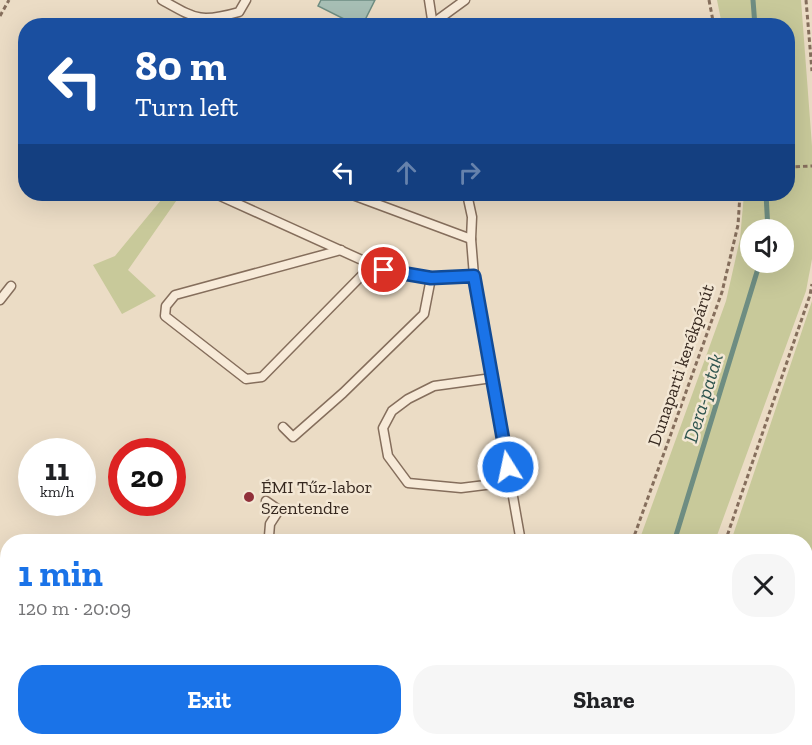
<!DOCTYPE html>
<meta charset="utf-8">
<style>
body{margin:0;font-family:"Zilla Slab",serif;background:#f6f6f6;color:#202124;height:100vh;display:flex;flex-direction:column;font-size:22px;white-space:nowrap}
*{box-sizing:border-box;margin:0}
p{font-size:20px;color:#757577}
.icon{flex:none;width:33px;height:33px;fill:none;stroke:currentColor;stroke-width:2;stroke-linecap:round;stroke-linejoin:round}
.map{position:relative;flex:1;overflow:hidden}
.sheet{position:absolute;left:0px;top:534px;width:813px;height:212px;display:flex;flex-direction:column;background:#fff;border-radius:24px 24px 0 0;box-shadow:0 6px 24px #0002}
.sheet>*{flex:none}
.banner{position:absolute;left:18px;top:18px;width:777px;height:183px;border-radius:24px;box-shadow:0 6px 24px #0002;background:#1a4fa0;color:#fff;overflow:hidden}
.tools{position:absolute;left:740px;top:219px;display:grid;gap:12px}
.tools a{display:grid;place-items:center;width:54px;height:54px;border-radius:50%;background:#fff;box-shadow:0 6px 24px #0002;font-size:30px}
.speed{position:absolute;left:18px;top:438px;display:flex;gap:12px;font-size:30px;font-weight:700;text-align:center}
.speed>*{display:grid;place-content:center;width:78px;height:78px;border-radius:50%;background:#fff;box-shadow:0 6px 24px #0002;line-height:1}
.speed small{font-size:15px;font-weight:400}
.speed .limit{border:9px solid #d22;background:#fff;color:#111}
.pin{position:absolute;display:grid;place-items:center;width:51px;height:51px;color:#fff;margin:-26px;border:3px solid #fff;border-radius:50%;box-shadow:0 2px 6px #0007}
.me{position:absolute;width:66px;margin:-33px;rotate:350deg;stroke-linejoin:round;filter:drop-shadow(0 0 4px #0008)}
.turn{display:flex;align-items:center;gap:21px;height:126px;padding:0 18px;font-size:27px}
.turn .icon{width:78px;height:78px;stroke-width:2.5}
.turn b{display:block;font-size:42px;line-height:51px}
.lanes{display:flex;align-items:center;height:57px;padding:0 18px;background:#0003;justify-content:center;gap:30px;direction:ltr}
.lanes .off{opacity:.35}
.round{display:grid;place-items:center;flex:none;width:63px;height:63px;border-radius:24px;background:#f6f6f6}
.headline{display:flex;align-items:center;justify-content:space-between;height:102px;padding:0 18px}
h1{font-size:36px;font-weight:700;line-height:45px;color:#1a73e8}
.button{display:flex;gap:12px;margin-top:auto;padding:12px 18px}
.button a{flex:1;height:69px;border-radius:24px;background:#1a73e8;color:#fff;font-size:24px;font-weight:700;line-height:69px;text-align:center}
.button a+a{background:#f6f6f6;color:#202124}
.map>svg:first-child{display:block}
</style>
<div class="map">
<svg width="812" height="745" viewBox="0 0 812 745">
<rect width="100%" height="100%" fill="#ebdcc5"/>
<g fill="#c8c99a" fill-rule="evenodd">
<path d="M717,0H801L812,146V259L806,291L715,541H639L726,301L740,239L744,194H788V26L722,25ZM750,230H783V262H750Z"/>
<path d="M166,194H181L128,270L156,296L122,314L93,265L115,256Z"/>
<path d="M812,301V745H677L678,738H806V542L731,541Z"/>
<path d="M590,738H663L662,745H590Z"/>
</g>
<path fill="#a7bfb5" stroke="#6e8d82" stroke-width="1.5" d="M321,0H375L362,26L356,25L318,6Z"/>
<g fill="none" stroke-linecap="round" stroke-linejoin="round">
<g stroke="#6e8d82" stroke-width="5">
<path d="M753,0L755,26"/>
<path d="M766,194L768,230"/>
<path d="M674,542L760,262"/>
<path d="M631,738V745"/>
</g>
<defs>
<g id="service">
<path d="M162,0C196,19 200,23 239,12L246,0"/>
<path d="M429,0L433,26"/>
<path d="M432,24L465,0"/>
<path d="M216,194L384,270L431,278L474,276"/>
<path d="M350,194L471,239"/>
<path d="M467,194L472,217L471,239L474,276L521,542"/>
<path d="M341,250L175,295L166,306L165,316L246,379L262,377L372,265"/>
<path d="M0,300L11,286"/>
<path d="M492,378L434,386L408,399L392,411L383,428L388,456L408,483L461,488L510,482"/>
<path d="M283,427L293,437L343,393L424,314L431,278"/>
<path d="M265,542L269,536L270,524L279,510L266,501"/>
<path d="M0,644L8,632"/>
<path d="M459,738L470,745"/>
<path d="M258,745L262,738"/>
<path d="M542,745V738"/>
</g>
</defs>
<use href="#service" stroke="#856e5c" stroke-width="11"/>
<g stroke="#856e5c" stroke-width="3" stroke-dasharray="4.5 3" stroke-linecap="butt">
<path d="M709,0L714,26"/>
<path d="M806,0L812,71"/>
<path d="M0,16L9,0"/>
<path d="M788,167L812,166"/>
<path d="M632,542L722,292L738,225L740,194"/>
<path d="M725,542L810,295L812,284"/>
<path d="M581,745L582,738"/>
<path d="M668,745L670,738"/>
<path d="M808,745L812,743"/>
</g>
<use href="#service" stroke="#f7ead8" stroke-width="8"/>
</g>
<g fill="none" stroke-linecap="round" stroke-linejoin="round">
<defs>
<path id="route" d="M384,270L431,278L474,276L508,467"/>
</defs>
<use href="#route" stroke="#114b97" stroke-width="15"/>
<use href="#route" stroke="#1a73e8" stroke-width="10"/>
</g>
<circle fill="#91303a" stroke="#f3e7d4" stroke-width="2" cx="249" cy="497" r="6"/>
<g text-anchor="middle" stroke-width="5" stroke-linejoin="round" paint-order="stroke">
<g font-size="18" fill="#36281f" stroke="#f3e7d4">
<text transform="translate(681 365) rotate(-71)" y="6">Dunaparti kerékpárút</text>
</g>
<g font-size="18" fill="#36281f" stroke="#f3e7d4" text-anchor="start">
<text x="261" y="493">ÉMI Tűz-labor<tspan x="261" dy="21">Szentendre</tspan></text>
</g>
<g font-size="20" font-style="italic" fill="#2f554f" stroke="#f3e7d4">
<text transform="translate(703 398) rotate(-73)" y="7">Dera-patak</text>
</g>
</g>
</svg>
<div class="tools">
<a><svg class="icon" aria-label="sound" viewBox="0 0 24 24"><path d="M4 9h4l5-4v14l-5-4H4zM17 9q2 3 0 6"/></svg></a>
</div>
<div class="speed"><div>11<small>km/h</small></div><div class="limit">20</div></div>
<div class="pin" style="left:384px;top:270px;background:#d93025"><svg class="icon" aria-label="arrive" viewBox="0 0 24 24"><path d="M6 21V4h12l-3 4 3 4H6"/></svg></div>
<svg class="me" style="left:508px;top:467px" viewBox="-20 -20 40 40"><circle r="17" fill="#1a73e8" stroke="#fff" stroke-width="3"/><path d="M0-11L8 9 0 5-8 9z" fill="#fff"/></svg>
<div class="banner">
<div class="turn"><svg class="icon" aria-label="left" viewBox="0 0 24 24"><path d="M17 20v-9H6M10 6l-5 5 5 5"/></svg><div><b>80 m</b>Turn left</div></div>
<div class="lanes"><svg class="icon" aria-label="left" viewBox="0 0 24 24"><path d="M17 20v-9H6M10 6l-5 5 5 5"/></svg><svg class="icon off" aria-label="ahead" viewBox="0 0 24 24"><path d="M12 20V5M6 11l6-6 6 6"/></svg><svg class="icon off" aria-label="right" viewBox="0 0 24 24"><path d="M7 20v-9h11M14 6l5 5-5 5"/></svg></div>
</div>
<section class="sheet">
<div class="headline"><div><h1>1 min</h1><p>120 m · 20:09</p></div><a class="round"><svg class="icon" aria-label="close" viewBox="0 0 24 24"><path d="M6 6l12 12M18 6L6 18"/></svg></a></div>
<div class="button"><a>Exit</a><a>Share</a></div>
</section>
</div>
